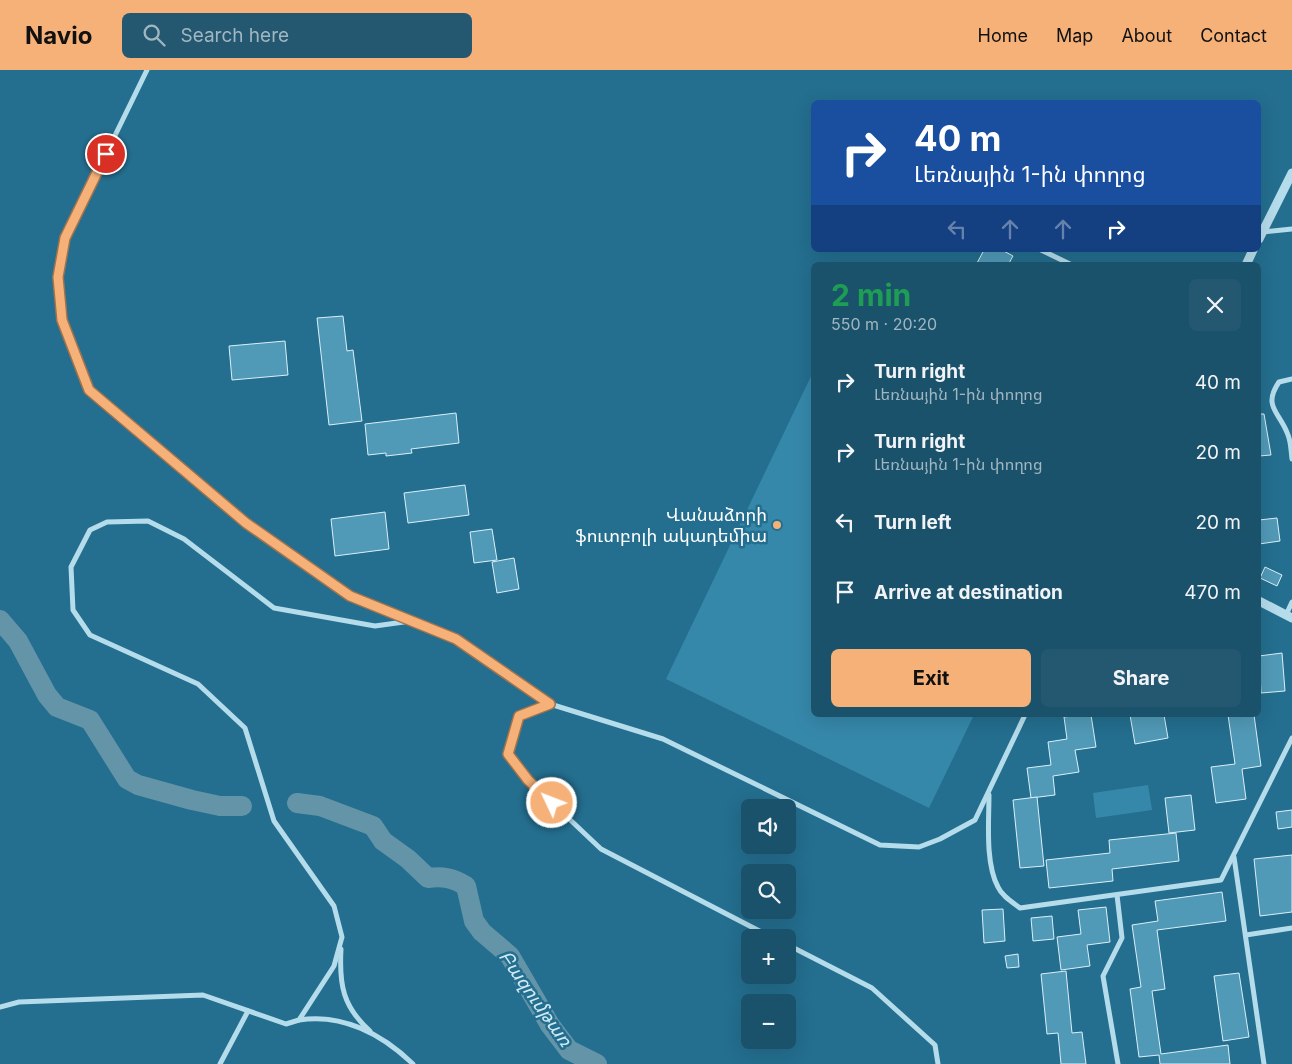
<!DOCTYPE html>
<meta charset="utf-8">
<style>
body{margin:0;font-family:Inter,"Noto Sans Armenian",sans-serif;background:#245871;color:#f1f3f6;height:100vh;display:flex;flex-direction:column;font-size:19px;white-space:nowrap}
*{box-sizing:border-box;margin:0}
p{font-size:16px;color:#a0b6c1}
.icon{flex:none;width:28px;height:28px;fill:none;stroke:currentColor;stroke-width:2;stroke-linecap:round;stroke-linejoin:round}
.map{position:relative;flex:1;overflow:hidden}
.sheet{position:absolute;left:811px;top:192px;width:450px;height:455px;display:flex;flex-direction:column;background:#1b526b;border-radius:8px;box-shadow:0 5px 20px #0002}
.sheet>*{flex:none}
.banner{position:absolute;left:811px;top:30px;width:450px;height:152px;border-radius:8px;box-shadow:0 5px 20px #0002;background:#1a4fa0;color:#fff;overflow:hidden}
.fabs{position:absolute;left:741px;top:729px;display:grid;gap:10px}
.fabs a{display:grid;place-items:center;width:55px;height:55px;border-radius:8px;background:#1b526b;box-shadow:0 5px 20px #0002;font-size:25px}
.pin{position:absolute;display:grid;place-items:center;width:42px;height:42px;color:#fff;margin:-21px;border:2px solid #fff;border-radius:50%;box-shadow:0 1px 5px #0007}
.me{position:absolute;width:55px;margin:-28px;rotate:313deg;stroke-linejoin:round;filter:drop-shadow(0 0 4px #0008)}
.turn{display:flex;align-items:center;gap:18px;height:105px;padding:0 20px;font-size:22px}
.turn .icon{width:65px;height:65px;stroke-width:2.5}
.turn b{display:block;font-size:35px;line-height:42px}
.lanes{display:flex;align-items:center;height:48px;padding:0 20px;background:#0003;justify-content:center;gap:25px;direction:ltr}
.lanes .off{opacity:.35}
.round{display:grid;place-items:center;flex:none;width:52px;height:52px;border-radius:8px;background:#245871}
.head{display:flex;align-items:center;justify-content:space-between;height:85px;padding:0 20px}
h1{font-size:30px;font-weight:700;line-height:38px;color:#1e9e55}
.button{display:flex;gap:10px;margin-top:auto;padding:10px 20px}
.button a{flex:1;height:58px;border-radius:8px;background:#f6b178;color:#111;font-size:20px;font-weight:700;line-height:58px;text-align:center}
.button a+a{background:#245871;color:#f1f3f6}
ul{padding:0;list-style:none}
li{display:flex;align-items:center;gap:15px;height:70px;padding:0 20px}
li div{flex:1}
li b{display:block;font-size:19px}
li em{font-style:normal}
header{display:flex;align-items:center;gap:30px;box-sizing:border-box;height:70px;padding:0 25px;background:#f6b178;color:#111}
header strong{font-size:24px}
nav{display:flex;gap:28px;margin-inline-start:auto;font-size:18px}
.search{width:350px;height:45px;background:#245871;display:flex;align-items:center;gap:12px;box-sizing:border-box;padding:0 18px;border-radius:8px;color:#a0b6c1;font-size:19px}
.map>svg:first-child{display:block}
</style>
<header>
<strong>Navio</strong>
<div class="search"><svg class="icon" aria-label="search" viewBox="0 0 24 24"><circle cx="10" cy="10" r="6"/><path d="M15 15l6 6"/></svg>Search here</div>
<nav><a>Home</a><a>Map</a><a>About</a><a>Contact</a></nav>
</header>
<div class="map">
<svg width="1292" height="994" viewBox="0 0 1292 994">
<rect width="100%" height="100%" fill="#246e8f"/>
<g fill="#3688aa">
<path d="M814,300V645H974L929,738L666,609Z"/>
<path d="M1148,715L1152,740L1096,748L1093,723Z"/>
</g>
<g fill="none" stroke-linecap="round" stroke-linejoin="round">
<g stroke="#6394a8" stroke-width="20">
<path d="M0,550L18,571L47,625L57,637L90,650L127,709L138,715L192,730L220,736H242"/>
<path d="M297,733L320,736L373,756L383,771L408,789L428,808C443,806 453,808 466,816L474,851L482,862L510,886L550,955L569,980L597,994"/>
</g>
</g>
<g fill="#519ab7" stroke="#daf0f9">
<path d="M984,180H1002L1013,186L1008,195H976Z"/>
<path d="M343,246L347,281L353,280L362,351L329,355L317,248Z"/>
<path d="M285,271L288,305L232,310L229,276Z"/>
<path d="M456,343L459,373L411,379L412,383L386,386V383L368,385L365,354Z"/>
<path d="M1259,344H1264L1271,385L1259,386Z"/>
<path d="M465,415L469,445L408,453L404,423Z"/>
<path d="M385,442L389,479L335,486L331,449Z"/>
<path d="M1277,448L1280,471L1259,474V450Z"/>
<path d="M492,459L497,490L474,493L470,462Z"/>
<path d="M514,488L519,519L497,523L492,492Z"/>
<path d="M1265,497L1282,505L1277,516L1260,508Z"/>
<path d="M1282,583L1285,621L1261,623L1259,586Z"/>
<path d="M1081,645H1091L1096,677L1075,680L1079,702L1053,706L1055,725L1031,728L1027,698L1051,695L1048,672L1067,669L1064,647Z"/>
<path d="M1130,645H1164L1168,668L1135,674Z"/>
<path d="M1228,645H1254L1261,696L1242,699L1246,729L1216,733L1211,697L1235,694Z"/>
<path d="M1191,725L1195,760L1169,763L1165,728Z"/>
<path d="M1037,727L1044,796L1020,798L1013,730Z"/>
<path d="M1292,740V757L1278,759L1276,742Z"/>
<path d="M1176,763L1179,791L1112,799L1113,811L1049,818L1046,790L1110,783L1109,770Z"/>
<path d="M1292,785V842L1260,846L1254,789Z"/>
<path d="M1222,822L1226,851L1157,860L1165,919L1152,921L1161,984L1228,975L1230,994H1160L1159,985L1139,987L1130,919L1141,917L1132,855L1158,851L1155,831Z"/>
<path d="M1106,837L1110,872L1087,875L1090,896L1061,900L1057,867L1081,864L1078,840Z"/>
<path d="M1003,839L1005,871L984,873L982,840Z"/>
<path d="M1052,846L1054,869L1033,871L1031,848Z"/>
<path d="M1018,884L1019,897L1007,898L1005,886Z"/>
<path d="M1066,901L1072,963L1082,962L1086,994H1061L1058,963L1047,964L1041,904Z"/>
<path d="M1239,903L1249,967L1223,971L1214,906Z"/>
</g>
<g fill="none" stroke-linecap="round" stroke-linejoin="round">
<g stroke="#b5dceb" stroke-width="5">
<path d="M147,0L65,168L58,207L62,249L89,320L246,453L350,526L409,551"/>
<path d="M1263,162L1292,159"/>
<path d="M1041,180L1072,195"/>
<path d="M1292,309L1279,312C1262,337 1280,342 1288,365C1291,372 1291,381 1292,389"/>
<path d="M1286,545L1292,532"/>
<path d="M550,634L519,646L508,684L528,710L601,779L773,868"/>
<path d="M989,725C989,751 985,793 998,817C1002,826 1012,832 1020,838L1221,810L1292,668"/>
<path d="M1234,787L1264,994"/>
<path d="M1117,825L1122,868L1103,906L1118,994"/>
<path d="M1246,865L1292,858"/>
<path d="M788,875L872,918L935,975L938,994"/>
<path d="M341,879C339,915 343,937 370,961"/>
<path d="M0,937L19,932L203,925L286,954L299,950L334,896L342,867L334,836L274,751L245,658L198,614L90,565L73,540L71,497L90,460L107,452L148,451L184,469L274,538L375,556L411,551L456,569L550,634L663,669L880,775L919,777L940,769L975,750L1025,645"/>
<path d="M299,950C342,943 382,964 413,994"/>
<path d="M220,994L248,941"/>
</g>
<g stroke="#b5dceb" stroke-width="9">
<path d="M1259,169L1292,103"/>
<path d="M1246,195L1253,180"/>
<path d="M1259,531L1292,548"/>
</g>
</g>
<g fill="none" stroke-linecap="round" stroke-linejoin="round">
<defs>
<path id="route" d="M106,84L65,168L58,207L62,250L89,320L246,453L350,526L456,569L550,634L519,646L508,684L528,710L552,733"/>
</defs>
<use href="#route" stroke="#a0734e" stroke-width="12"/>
<use href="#route" stroke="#f6b178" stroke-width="9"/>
</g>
<circle fill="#f6b178" stroke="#246e8f" stroke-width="2" cx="777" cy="455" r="5"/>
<g text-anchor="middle" stroke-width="5" stroke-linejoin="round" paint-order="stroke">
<g font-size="18" fill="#fff" stroke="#246e8f" text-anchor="end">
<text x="767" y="451">Վանաձորի<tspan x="767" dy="21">ֆուտբոլի ակադեմիա</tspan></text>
</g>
<g font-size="19" font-style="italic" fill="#d0ebf5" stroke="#246e8f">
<text transform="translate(536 928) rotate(55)" y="7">Բազումթառ</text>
</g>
</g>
</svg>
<div class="fabs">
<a><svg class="icon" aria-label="sound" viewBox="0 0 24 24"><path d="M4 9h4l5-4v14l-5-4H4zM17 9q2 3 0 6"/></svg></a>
<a><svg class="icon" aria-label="search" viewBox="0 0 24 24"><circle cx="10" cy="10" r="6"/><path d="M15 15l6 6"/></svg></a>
<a>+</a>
<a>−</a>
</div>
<div class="pin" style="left:106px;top:84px;background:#d93025"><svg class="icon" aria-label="arrive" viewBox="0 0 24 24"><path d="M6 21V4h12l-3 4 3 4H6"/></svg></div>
<svg class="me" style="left:552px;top:733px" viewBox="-20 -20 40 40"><circle r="17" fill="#f6b178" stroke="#fff" stroke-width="3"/><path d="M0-11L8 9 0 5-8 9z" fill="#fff"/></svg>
<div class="banner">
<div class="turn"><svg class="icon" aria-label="right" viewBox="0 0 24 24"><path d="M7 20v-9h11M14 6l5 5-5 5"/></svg><div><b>40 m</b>Լեռնային 1-ին փողոց</div></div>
<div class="lanes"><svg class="icon off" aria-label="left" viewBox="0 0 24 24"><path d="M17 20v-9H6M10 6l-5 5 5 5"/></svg><svg class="icon off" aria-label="ahead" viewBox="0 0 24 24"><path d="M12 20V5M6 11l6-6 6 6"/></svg><svg class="icon off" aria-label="ahead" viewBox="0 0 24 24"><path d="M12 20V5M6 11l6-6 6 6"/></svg><svg class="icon" aria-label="right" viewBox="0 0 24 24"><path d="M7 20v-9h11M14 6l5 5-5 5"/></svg></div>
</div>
<section class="sheet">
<div class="head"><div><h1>2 min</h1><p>550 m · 20:20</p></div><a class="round"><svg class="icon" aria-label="close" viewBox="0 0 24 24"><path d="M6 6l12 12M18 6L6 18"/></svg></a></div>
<ul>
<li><svg class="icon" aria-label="right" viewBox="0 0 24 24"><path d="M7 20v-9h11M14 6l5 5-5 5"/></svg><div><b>Turn right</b><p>Լեռնային 1-ին փողոց</p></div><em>40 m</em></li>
<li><svg class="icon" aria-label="right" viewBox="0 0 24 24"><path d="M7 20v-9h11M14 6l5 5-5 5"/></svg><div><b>Turn right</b><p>Լեռնային 1-ին փողոց</p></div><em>20 m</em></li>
<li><svg class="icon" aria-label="left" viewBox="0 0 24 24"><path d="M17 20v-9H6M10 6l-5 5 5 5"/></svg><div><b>Turn left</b></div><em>20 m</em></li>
<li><svg class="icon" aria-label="arrive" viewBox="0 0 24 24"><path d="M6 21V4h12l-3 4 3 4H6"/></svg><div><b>Arrive at destination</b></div><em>470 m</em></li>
</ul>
<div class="button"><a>Exit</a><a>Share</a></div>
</section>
</div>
